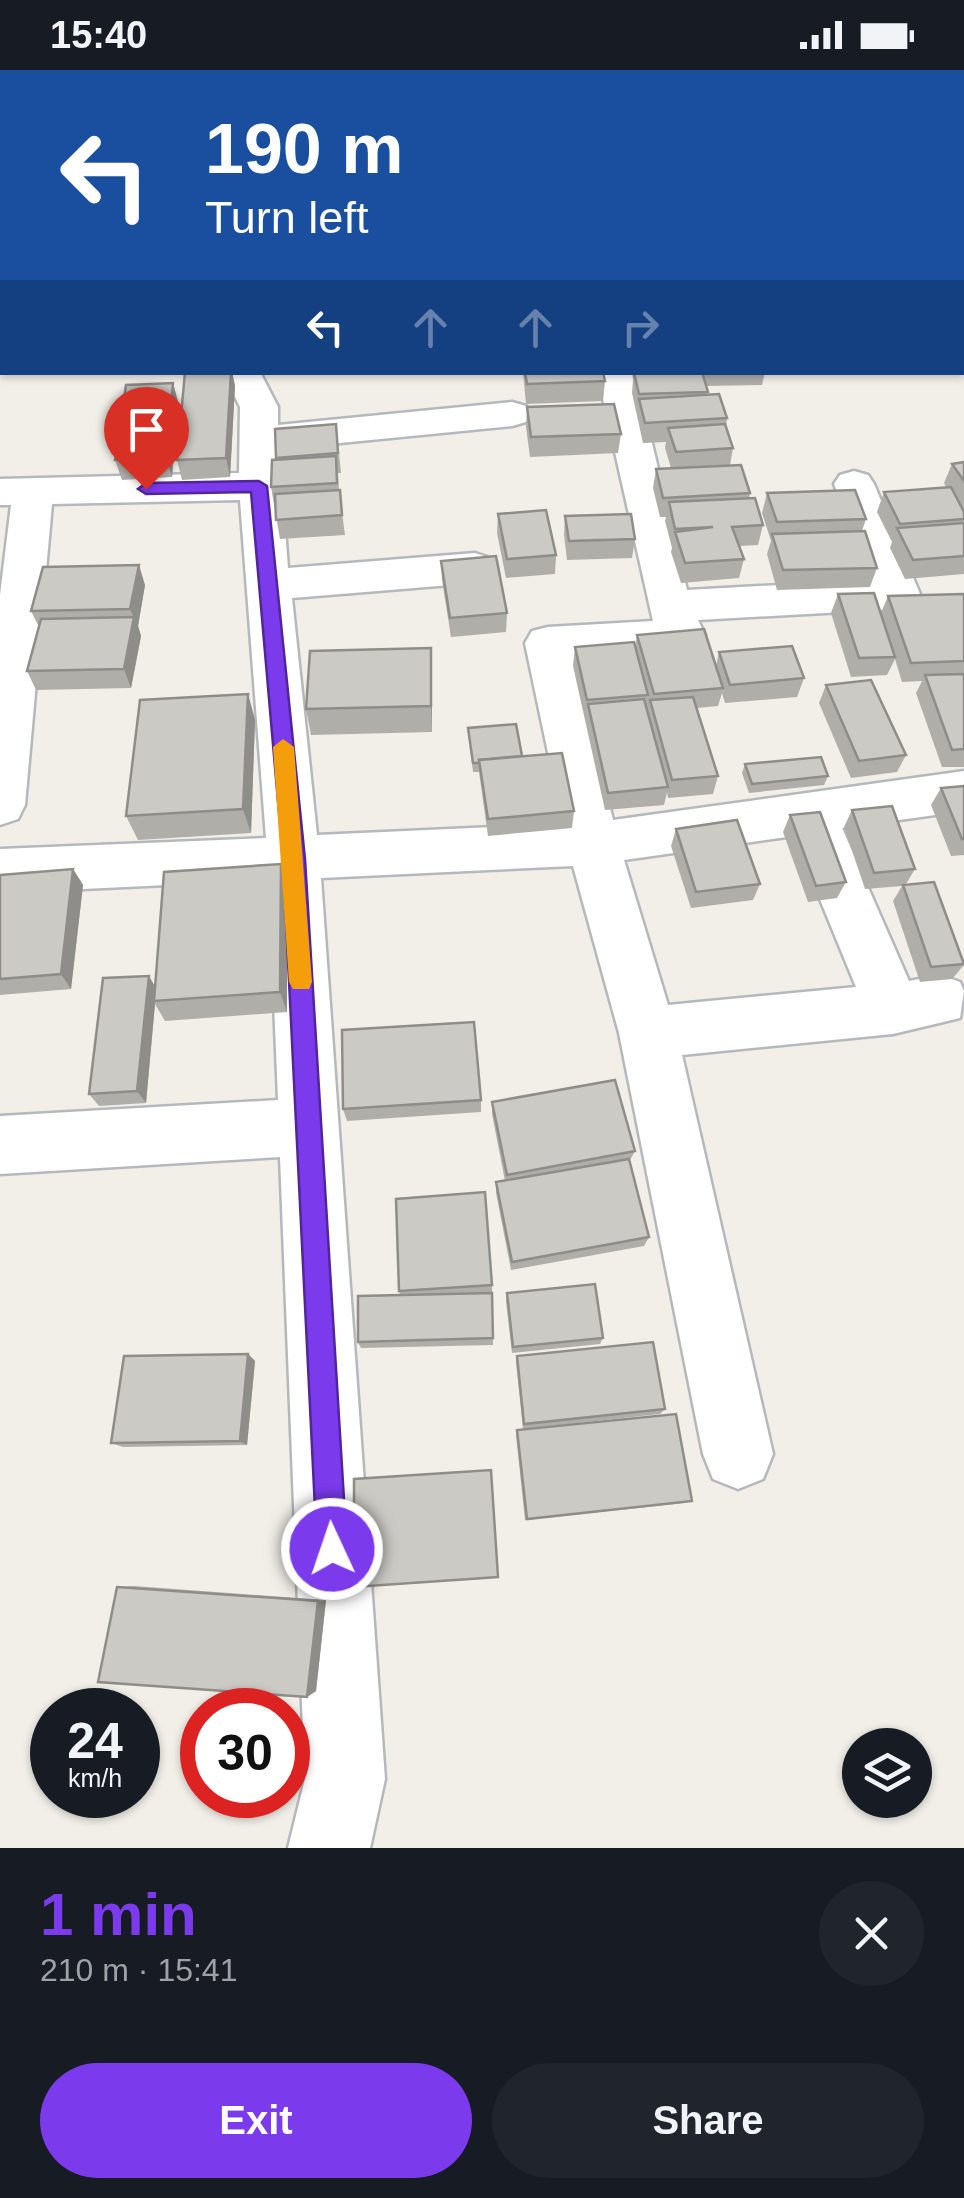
<!DOCTYPE html>
<meta charset="utf-8">
<style>
body{margin:0;font-family:Arial,sans-serif;background:#20242c;color:#f1f3f6;height:100vh;display:flex;flex-direction:column;font-size:38px;white-space:nowrap}
*{box-sizing:border-box;margin:0}
p{font-size:32px;color:#9ea1a6}
.icon{flex:none;width:55px;height:55px;fill:none;stroke:currentColor;stroke-width:2;stroke-linecap:round;stroke-linejoin:round}
.map{position:relative;height:1778px;overflow:hidden}
.details{display:flex;flex-direction:column;background:#171b24;flex:1}
.details>*{flex:none}
.banner{position:absolute;left:0px;top:0px;width:965px;height:305px;box-shadow:0 2px 8px #0004;background:#1a4fa0;color:#fff;overflow:hidden}
.tools{position:absolute;left:842px;top:1658px;display:grid;gap:20px}
.tools a{display:grid;place-items:center;width:90px;height:90px;border-radius:50%;background:#171b24;box-shadow:0 2px 8px #0004;font-size:50px}
.speed{position:absolute;left:30px;top:1618px;display:flex;gap:20px;font-size:50px;font-weight:700;text-align:center}
.speed>*{display:grid;place-content:center;width:130px;height:130px;border-radius:50%;background:#171b24;box-shadow:0 2px 8px #0004;line-height:1}
.speed small{font-size:25px;font-weight:400}
.speed .limit{border:15px solid #d22;background:#fff;color:#111}
.pin{position:absolute;display:grid;place-items:center;width:85px;height:85px;color:#fff;margin:-102px -42px;border-radius:50% 50% 50% 0;rotate:-45deg;box-shadow:0 0 10px #0007}
.pin .icon{rotate:45deg}
.me{position:absolute;width:110px;margin:-55px;rotate:357deg;stroke-linejoin:round;filter:drop-shadow(0 0 8px #0008)}
.turn{display:flex;align-items:center;gap:35px;height:210px;padding:0 40px;font-size:45px}
.turn .icon{width:130px;height:130px;stroke-width:2.5}
.turn b{display:block;font-size:70px;line-height:85px}
.lanes{display:flex;align-items:center;height:95px;padding:0 40px;background:#0003;justify-content:center;gap:50px;direction:ltr}
.lanes .off{opacity:.35}
.round{display:grid;place-items:center;flex:none;width:105px;height:105px;border-radius:52px;background:#20242c}
.head{display:flex;align-items:center;justify-content:space-between;height:170px;padding:0 40px}
h1{font-size:60px;font-weight:600;line-height:75px;color:#7c3aed}
.button{display:flex;gap:20px;margin-top:auto;padding:20px 40px}
.button a{flex:1;height:115px;border-radius:60px;background:#7c3aed;color:#fff;font-size:40px;font-weight:600;line-height:115px;text-align:center}
.button a+a{background:#20242c;color:#f1f3f6}
.status{display:flex;justify-content:space-between;align-items:center;height:70px;padding:0 50px;background:#171b24;direction:ltr}
.status svg{height:28px;fill:currentColor}
.map>svg:first-child{display:block}
</style>
<div class="status"><b>15:40</b><svg viewBox="0 0 49 12"><path d="M0 12V9h3v3zM5 12V6h3v6zM10 12V3h3v9zM15 12V0h3v12zM26 1h20v11H26zM47 4h2v5h-2z"/></svg></div>
<div class="map">
<svg width="964" height="1778" viewBox="0 0 964 1778">
<rect width="100%" height="100%" fill="#f1efe8"/>
<g fill="none" stroke-linecap="round" stroke-linejoin="round">
<defs>
<g id="minor">
<path d="M608,0H636L637,2H609Z"/>
<path d="M223,302H260L278,337V355L512,332L526,336L531,344L526,352L512,356L279,379L288,498L475,483L490,488L497,498L490,508L475,513L292,528L317,765L563,754L525,573L532,561L548,557L653,551L597,302H635L687,520L871,510L834,414L840,405L854,401L868,405L874,414L920,524L914,535L898,539L698,550L705,565L698,576L682,581L574,588L613,750L964,701V741L842,758L909,911L940,905L960,912L964,921L960,948L893,964L682,985L773,1384L763,1409L738,1419L713,1409L703,1384L619,963L573,796L321,808L385,1709L370,1778H288L305,1709L280,1087L0,1104V1046L278,1030L269,810L0,823V779L266,768L240,430L52,434L25,735L18,749L0,755V525L11,435H0V409L239,403L240,337ZM794,766L856,917L668,935L624,790Z"/>
</g>
<g id="tertiary">
<path d="M817,0H847L848,2H819Z"/>
<rect x="962" y="39" width="2" height="18"/>
<path d="M962,131L964,132V153L962,152Z"/>
<rect x="962" y="198" width="2" height="20"/>
<rect x="0" y="209" width="2" height="20"/>
</g>
</defs>
<use href="#minor" stroke="#b5b8bc" stroke-width="5"/>
<use href="#tertiary" stroke="#b5b8bc" stroke-width="5"/>
<use href="#minor" fill="#fff" fill-rule="evenodd"/>
<use href="#tertiary" fill="#fff" fill-rule="evenodd"/>
</g>
<g fill="#afaea9">
<path d="M25,0H49L48,2H26Z"/>
<rect x="479" y="0" width="51" height="2"/>
<path d="M185,302H232L235,316L230,407L182,410L177,390Z"/>
<path d="M523,302H603L605,311L603,331L526,334Z"/>
<path d="M632,302H765L762,315L706,316L707,325L727,348L726,357L733,378L730,395L750,423L749,429L763,455L758,475L739,476L744,489L739,508L681,513L671,482L672,478L665,451L666,447H660L653,418L656,399L671,398L665,378L666,372L643,373L632,323L633,310Z"/>
<path d="M173,313L178,332L172,407L122,410L115,390Z"/>
<path d="M527,337L621,364L618,383L530,387L526,357Z"/>
<path d="M336,354L341,403H338L339,420L345,465L280,469L271,417L276,390L275,359Z"/>
<path d="M964,392V504L905,509L890,478L892,472L877,442L884,422L946,417L944,413L952,394Z"/>
<path d="M767,423L866,449L862,461L877,498L870,517L777,520L767,484L771,471L762,443Z"/>
<path d="M498,444L556,485L555,504L506,508L497,463Z"/>
<path d="M565,446L635,469L632,488L567,490L564,465Z"/>
<path d="M441,491L507,543L506,562L451,567L442,510Z"/>
<path d="M145,515L138,556L141,566L131,618L36,620L27,601L39,557L31,541Z"/>
<path d="M838,524L881,543L888,526L964,524V697H942L916,623L922,611L902,612L895,589L887,605L851,607L831,543Z"/>
<path d="M637,565L716,596L719,582L804,608L797,627L725,633L722,623L718,636L697,638L718,706L713,724L668,728L667,722L664,735L605,740L573,596L575,577H635Z"/>
<path d="M431,578L432,662L311,665L306,639Z"/>
<path d="M826,615L906,685L897,702L851,708L819,633Z"/>
<path d="M248,624L255,650L251,763L138,770L126,746Z"/>
<path d="M468,658L522,686L574,741L572,758L488,766L479,702H473Z"/>
<path d="M745,694L828,706L824,715L749,723L742,703Z"/>
<path d="M964,716V785L951,786L931,735L941,718Z"/>
<path d="M852,740L915,799L906,814L964,895L952,909L920,912L893,831L902,816L865,819L844,757Z"/>
<path d="M790,745L846,812L837,828L808,832L783,762Z"/>
<path d="M676,759L760,814L753,830L691,838L671,776Z"/>
<path d="M281,794L287,816V942L165,951L155,934L146,1033L99,1036L89,1024L155,917Z"/>
<path d="M73,799L83,815L71,919L0,925V805Z"/>
<path d="M481,1030V1042L347,1051L343,1039Z"/>
<path d="M492,1032L635,1081L629,1092L649,1167L644,1176L511,1200L496,1123V1112L505,1111L492,1044Z"/>
<path d="M492,1215L493,1275L361,1278L358,1272L400,1225L399,1221Z"/>
<path d="M507,1223L603,1268L600,1274L512,1283L506,1231Z"/>
<path d="M248,1284L255,1291L247,1375L123,1377L111,1373Z"/>
<path d="M517,1286L665,1339L660,1344L523,1359L516,1292Z"/>
<path d="M517,1360L692,1431L685,1433L525,1450L516,1365Z"/>
<path d="M134,1516L326,1530L316,1621L307,1627L117,1517Z"/>
</g>
<g fill="#8f8d8a">
<path d="M231,302H232L235,316L230,407L226,388Z"/>
<path d="M173,313L178,332L172,407L166,387Z"/>
<path d="M139,495L145,515L138,556L141,566L131,618L124,599L134,548L130,539Z"/>
<path d="M431,578L432,604V662L431,636Z"/>
<path d="M248,624L255,650L251,763L243,739Z"/>
<path d="M281,794L287,816V942L280,922Z"/>
<path d="M73,799L83,815L71,919L61,904Z"/>
<path d="M149,906L157,920L154,931L155,934L146,1033L137,1021Z"/>
<path d="M248,1284L255,1291L247,1375L240,1371Z"/>
<path d="M326,1530L316,1621L307,1627L318,1531Z"/>
</g>
<g fill="#cccac5" stroke="#8f8d8a" stroke-width="2.5">
<path d="M158,0H194L195,2H158Z"/>
<path d="M557,0H602V1L557,2Z"/>
<path d="M930,0H964V9H962V2H933Z"/>
<path d="M185,302H231L226,388L177,390Z"/>
<path d="M525,302H603L605,311L527,314Z"/>
<path d="M702,302L708,322L639,324L634,303Z"/>
<path d="M173,313L166,387L115,390L126,315Z"/>
<path d="M719,324L727,348L645,353L639,329Z"/>
<path d="M614,334L621,364L531,367L527,337Z"/>
<path d="M336,354L338,383L276,388L275,359Z"/>
<path d="M725,354L733,378L676,382L668,358Z"/>
<path d="M336,386L337,413L271,417L272,390Z"/>
<path d="M964,392V411L952,394Z"/>
<path d="M741,395L750,423L663,428L656,399Z"/>
<path d="M951,417L964,442V449L900,454L884,422Z"/>
<path d="M340,420L342,445L276,450L275,424Z"/>
<path d="M855,420L866,449L777,452L767,423Z"/>
<path d="M755,428L763,455L732,457L744,489L685,493L675,462L713,457L675,459L669,432Z"/>
<path d="M546,440L556,485L507,489L498,444Z"/>
<path d="M631,444L635,469L569,471L565,446Z"/>
<path d="M964,453V486L913,490L897,458Z"/>
<path d="M865,461L877,498L783,500L772,464Z"/>
<path d="M496,486L507,543L450,548L441,491Z"/>
<path d="M139,495L130,539L31,541L43,497Z"/>
<path d="M874,523L895,587L859,588L838,524Z"/>
<path d="M964,524V591L911,593L888,526Z"/>
<path d="M134,547L124,599L27,601L41,549Z"/>
<path d="M704,559L723,618L654,624L637,565Z"/>
<path d="M634,572L648,625L587,630L575,577Z"/>
<path d="M792,576L804,608L730,615L719,582Z"/>
<path d="M431,578V636L306,639L310,581Z"/>
<path d="M964,604V679L952,680L925,605Z"/>
<path d="M871,610L906,685L859,691L826,615Z"/>
<path d="M248,624L243,739L126,746L140,630Z"/>
<path d="M693,627L718,706L672,710L650,630Z"/>
<path d="M644,629L668,717L608,723L588,634Z"/>
<path d="M516,654L522,686L479,690V693H473L468,658Z"/>
<path d="M562,683L574,741L488,749L479,690Z"/>
<path d="M821,687L828,706L752,714L745,694Z"/>
<path d="M964,716V769H962L941,718Z"/>
<path d="M892,736L915,799L874,803L852,740Z"/>
<path d="M820,742L846,812L816,816L790,745Z"/>
<path d="M737,750L760,814L696,822L676,759Z"/>
<path d="M281,794L280,922L154,931L164,802Z"/>
<path d="M73,799L61,904L0,909V805Z"/>
<path d="M934,812L964,894L931,897L903,815Z"/>
<path d="M149,906L137,1021L89,1024L103,908Z"/>
<path d="M474,952L481,1030L343,1039L342,960Z"/>
<path d="M615,1010L635,1081L507,1105L492,1032Z"/>
<path d="M629,1089L649,1167L512,1192L496,1112Z"/>
<path d="M485,1122L492,1215L399,1221L396,1129Z"/>
<path d="M595,1214L603,1268L513,1277L507,1223Z"/>
<path d="M492,1223L493,1268L358,1272V1226Z"/>
<path d="M653,1272L665,1339L524,1354L517,1286Z"/>
<path d="M248,1284L240,1371L111,1373L124,1286Z"/>
<path d="M676,1344L692,1431L527,1449L517,1360Z"/>
<path d="M491,1400L498,1507L354,1517V1409Z"/>
<path d="M117,1517L318,1531L307,1627L98,1612Z"/>
</g>
<path fill="#7c3aed" stroke="#51269a" stroke-width="2.5" d="M259,411L267,416L305,789L347,1479L343,1489L332,1494L322,1489L317,1479L283,789L251,422L146,424L138,419L146,413Z"/>
<path fill="#f59e0b" d="M283,669L294,677L312,912L309,919H293L289,912L273,677Z"/>
</svg>
<div class="tools">
<a><svg class="icon" aria-label="layers" viewBox="0 0 24 24"><path d="M12 4l9 5-9 5-9-5zM3 14l9 5 9-5"/></svg></a>
</div>
<div class="speed"><div>24<small>km/h</small></div><div class="limit">30</div></div>
<div class="pin" style="left:146px;top:419px;background:#d93025"><svg class="icon" aria-label="arrive" viewBox="0 0 24 24"><path d="M6 21V4h12l-3 4 3 4H6"/></svg></div>
<svg class="me" style="left:332px;top:1479px" viewBox="-20 -20 40 40"><circle r="17" fill="#7c3aed" stroke="#fff" stroke-width="3"/><path d="M0-11L8 9 0 5-8 9z" fill="#fff"/></svg>
<div class="banner">
<div class="turn"><svg class="icon" aria-label="left" viewBox="0 0 24 24"><path d="M17 20v-9H6M10 6l-5 5 5 5"/></svg><div><b>190 m</b>Turn left</div></div>
<div class="lanes"><svg class="icon" aria-label="left" viewBox="0 0 24 24"><path d="M17 20v-9H6M10 6l-5 5 5 5"/></svg><svg class="icon off" aria-label="ahead" viewBox="0 0 24 24"><path d="M12 20V5M6 11l6-6 6 6"/></svg><svg class="icon off" aria-label="ahead" viewBox="0 0 24 24"><path d="M12 20V5M6 11l6-6 6 6"/></svg><svg class="icon off" aria-label="right" viewBox="0 0 24 24"><path d="M7 20v-9h11M14 6l5 5-5 5"/></svg></div>
</div>
</div>
<section class="details">
<div class="head"><div><h1>1 min</h1><p>210 m · 15:41</p></div><a class="round"><svg class="icon" aria-label="close" viewBox="0 0 24 24"><path d="M6 6l12 12M18 6L6 18"/></svg></a></div>
<div class="button"><a>Exit</a><a>Share</a></div>
</section>
